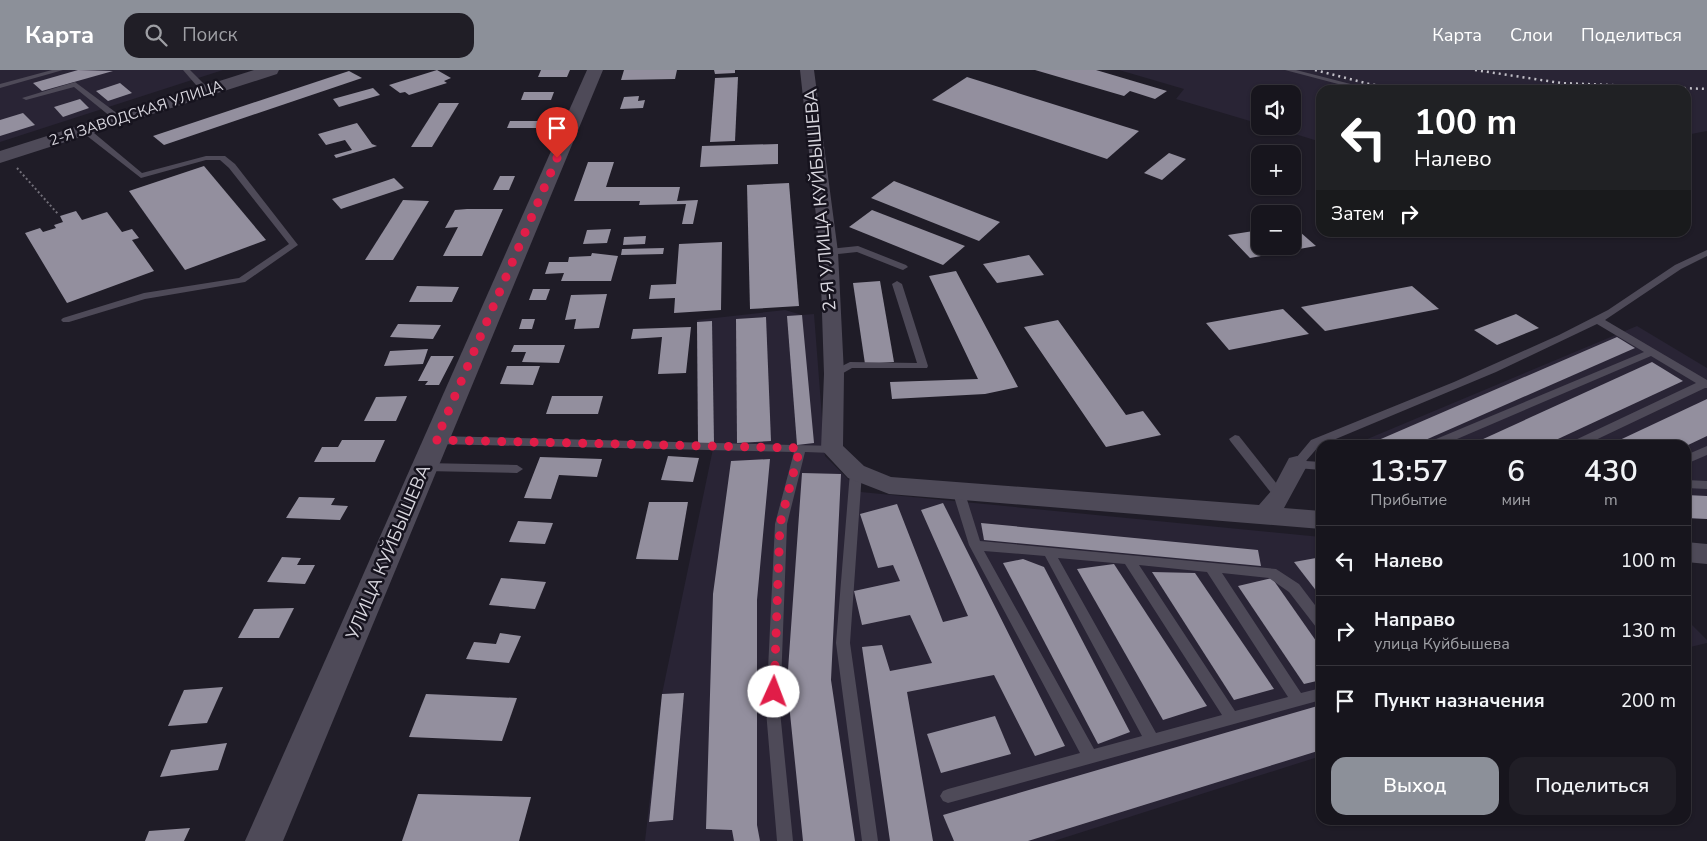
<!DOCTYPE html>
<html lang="ru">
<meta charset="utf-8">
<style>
body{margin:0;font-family:"Nunito Sans",sans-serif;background:#201e26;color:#f1f3f6;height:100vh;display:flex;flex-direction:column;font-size:19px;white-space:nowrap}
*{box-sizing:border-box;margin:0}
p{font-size:16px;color:#9e9fa4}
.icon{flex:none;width:28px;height:28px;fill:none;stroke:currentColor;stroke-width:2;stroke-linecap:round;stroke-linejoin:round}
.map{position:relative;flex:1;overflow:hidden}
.drawer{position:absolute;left:1316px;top:370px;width:375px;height:385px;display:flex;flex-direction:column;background:#17151d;border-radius:15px;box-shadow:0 1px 4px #0004,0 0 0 1px #36343b}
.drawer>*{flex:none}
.hud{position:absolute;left:1316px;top:15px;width:375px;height:152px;border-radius:15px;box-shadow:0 1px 4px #0004,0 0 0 1px #36343b;background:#202124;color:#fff;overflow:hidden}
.buttons{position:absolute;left:1251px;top:15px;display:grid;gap:10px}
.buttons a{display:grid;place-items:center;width:50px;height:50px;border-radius:10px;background:#17151d;box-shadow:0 1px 4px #0004,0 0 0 1px #36343b;font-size:25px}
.pin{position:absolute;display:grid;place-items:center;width:42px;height:42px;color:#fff;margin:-51px -21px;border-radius:50% 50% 50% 0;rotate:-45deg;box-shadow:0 0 5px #0007}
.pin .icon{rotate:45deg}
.me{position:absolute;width:55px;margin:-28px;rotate:2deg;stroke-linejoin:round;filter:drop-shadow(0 0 4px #0008)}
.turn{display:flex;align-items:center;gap:18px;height:105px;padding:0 15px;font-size:22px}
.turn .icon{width:65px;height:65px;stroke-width:2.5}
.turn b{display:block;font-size:35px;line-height:42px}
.then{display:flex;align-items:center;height:48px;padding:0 15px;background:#0003;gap:10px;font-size:19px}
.eta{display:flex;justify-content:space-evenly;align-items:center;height:85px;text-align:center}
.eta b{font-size:30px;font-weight:600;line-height:35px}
.button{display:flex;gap:10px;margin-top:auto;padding:10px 15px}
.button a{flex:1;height:58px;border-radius:15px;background:#8c9099;color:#fff;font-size:20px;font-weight:600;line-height:58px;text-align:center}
.button a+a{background:#201e26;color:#f1f3f6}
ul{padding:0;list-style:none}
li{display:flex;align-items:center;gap:15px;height:70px;padding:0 15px;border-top:1px solid #36343b}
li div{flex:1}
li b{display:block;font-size:19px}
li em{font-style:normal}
header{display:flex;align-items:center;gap:30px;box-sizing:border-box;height:70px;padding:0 25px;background:#8c9099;color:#fff}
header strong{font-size:24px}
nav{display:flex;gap:28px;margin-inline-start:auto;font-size:18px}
.search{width:350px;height:45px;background:#201e26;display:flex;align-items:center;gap:12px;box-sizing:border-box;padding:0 18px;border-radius:15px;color:#9e9fa4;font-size:19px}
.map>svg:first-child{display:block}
</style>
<header>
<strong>Карта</strong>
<div class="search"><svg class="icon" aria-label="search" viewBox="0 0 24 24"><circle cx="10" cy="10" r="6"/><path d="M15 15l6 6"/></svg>Поиск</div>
<nav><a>Карта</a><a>Слои</a><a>Поделиться</a></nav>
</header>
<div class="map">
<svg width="1707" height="771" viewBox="0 0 1707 771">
<rect width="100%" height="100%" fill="#1f1c27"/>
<g fill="#292435">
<path d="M0,0H223L0,72Z"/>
<path d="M1119,0H1707V61L1686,65V20H1321V72L1269,56H1292V24H1260V54L1176,29L1184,19Z"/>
<path d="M785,240L802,245L814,244L825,386L861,422L1321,467V686L1054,771H645L662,624L714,374L698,373L697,250Z"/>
<path d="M1637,256L1707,298V449L1686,448V375H1353Z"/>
<path d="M1686,549L1707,570V573L1686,578Z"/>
</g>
<g fill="#938f9e">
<path d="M78,0L113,1L42,21L33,13Z"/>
<path d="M437,0L451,8L444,11L447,13L409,25L405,22L400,23L389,15Z"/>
<path d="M541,0H570L567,7H538Z"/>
<path d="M624,0H677L675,9L621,10Z"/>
<path d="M714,0H735V3L715,4Z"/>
<path d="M1035,0H1096L1167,21L1155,29L1130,21L1124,26Z"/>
<path d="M349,1L362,8L164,75L153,66Z"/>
<path d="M738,7L735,71L710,72L715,8Z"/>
<path d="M967,7L1139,61L1107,89L932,30Z"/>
<path d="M120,13L132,23L108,31L96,21Z"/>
<path d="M373,18L380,25L339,37L333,29Z"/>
<path d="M524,22H554L551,30H521Z"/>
<path d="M639,26L638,31L645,30L643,38L620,39L624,27Z"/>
<path d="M80,29L89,38L63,47L54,37Z"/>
<path d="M439,33H459L432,77H411Z"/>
<path d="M23,43L35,55L0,66V50Z"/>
<path d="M510,51H544L541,58H507Z"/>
<path d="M357,53L372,74L377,76L336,88L334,85L352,80L345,70L326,75L318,64Z"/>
<path d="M778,74V94L700,97L702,76Z"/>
<path d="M1169,83L1186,89L1162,110L1144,103Z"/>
<path d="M588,92H614L606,117H680L677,131L698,130L693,154H682L686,134L639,135L640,131H574Z"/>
<path d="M204,96L266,170L185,200L129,121Z"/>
<path d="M500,106H515L509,120H493Z"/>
<path d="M394,108L404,118L341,139L332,129Z"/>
<path d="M894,111L1000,152L979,171L871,128Z"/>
<path d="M789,113L799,236L750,239L747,115Z"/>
<path d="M403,130L429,131L393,190H365Z"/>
<path d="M467,139H503L482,186H443L458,157L445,158L455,140Z"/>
<path d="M872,140L965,176L943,195L849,157Z"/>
<path d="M76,141L82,150L107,142L122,162L132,159L139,168L132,170L154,201L67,233L25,163L40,158L43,162L56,158L54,155L63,152L60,146Z"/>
<path d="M1292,155L1316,176L1250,188L1228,165L1260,160V176H1292Z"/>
<path d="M611,159L607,173L583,174L587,160Z"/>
<path d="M646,166L645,174L623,175L624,167Z"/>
<path d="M722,172L721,240L674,243L675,228L649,229L651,215L676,214L679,174Z"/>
<path d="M664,178L663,184L621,185L622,179Z"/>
<path d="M592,183L618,186L611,211H561L564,203L545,204L549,192H568L569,187L591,186Z"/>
<path d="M1029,185L1044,205L997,213L983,194Z"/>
<path d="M956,201L1018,317L985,324L892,329L890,312L978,309L929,206Z"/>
<path d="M880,211L894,292L865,294L853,213Z"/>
<path d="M417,216L459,217L452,232H409Z"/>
<path d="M1412,216L1439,239L1325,261L1301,237Z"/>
<path d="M533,219H550L546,230H529Z"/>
<path d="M607,224L599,258L574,259L576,249L565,250L571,225Z"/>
<path d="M1283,239L1309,264L1229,280L1206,253Z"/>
<path d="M1516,244L1539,258L1497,275L1474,260Z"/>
<path d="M802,245L814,373L797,375L787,246Z"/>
<path d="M766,247L771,371L737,373L736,249Z"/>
<path d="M522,249H535L532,259H519Z"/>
<path d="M1058,250L1126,345L1143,341L1161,365L1106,377L1024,257Z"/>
<path d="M712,251L714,373H698L697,252Z"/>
<path d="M398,254L441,255L433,269L390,267Z"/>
<path d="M691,257L686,303L658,304L662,267L631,269L633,259Z"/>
<path d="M1617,267L1635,278L1414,375H1367Z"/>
<path d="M514,275H565L559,293L522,292L526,282H511Z"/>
<path d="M428,279L423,294L384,296L390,281Z"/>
<path d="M431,286H454L439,315H425L428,311H418Z"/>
<path d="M1652,292L1683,311L1545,375H1470Z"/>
<path d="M507,296H540L533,315L500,314Z"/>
<path d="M407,326L396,351H364L376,327Z"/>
<path d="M552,326H603L598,344H546Z"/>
<path d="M1707,329V366L1686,376L1609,375Z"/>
<path d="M342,370H385L375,392H314L322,377H338Z"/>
<path d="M668,386L699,388L693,412L661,410Z"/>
<path d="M540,387L602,389L597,407L559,405L551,429L524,428Z"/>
<path d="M770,389L757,530V755L760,771H734L732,760L706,759L713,524L731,391Z"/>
<path d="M802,403L841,404L831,610L855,771H803L787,614Z"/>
<path d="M1686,425L1707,426V449L1686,448Z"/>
<path d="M299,427L335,428L331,435L348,436L340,450L286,448Z"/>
<path d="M649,432H688L678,490L636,489Z"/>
<path d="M943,433L1065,676L1035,686L994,605L907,622L933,771H890L862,577L882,575L890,601L932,593L910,545L862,555L854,521L900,511L893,495L878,498L860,444L897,434L943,552L968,546L921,440Z"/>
<path d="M518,451L553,453L545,474L509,472Z"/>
<path d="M981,453L1258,480L1261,496L984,470Z"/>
<path d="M282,487L301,488L297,495H315L305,514L267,512Z"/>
<path d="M1316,488L1321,495V527L1294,492Z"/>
<path d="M1023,489L1044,497L1130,662L1098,674L1003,493Z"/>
<path d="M1114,494L1207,636L1163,650L1077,499Z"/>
<path d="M1152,502L1195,503L1274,619L1234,630Z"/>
<path d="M501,508L546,512L535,539L489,535Z"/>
<path d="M1272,508L1321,578V610L1304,614L1238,516Z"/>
<path d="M294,538L279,568H238L254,539Z"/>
<path d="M500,563L521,566L509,593L466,589L474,572L496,574Z"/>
<path d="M223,617L207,653L168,656L184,620Z"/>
<path d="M684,623L673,750L649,752L662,624Z"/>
<path d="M426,624L517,628L502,671L409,667Z"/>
<path d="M1321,635V680L1028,771H954L943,745Z"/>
<path d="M995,646L1011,684L941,703L927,664Z"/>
<path d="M227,673L218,700L160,707L171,680Z"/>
<path d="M418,724L531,727L519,771H402Z"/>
<path d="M190,758L184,771H145L149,761Z"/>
</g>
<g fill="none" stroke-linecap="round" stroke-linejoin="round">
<path stroke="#726f79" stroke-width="2" stroke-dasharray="2 2.5" stroke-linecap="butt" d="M17,98L58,144"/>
<g fill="#4e4a58" fill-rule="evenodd">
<path d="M52,0H63L0,18V14Z"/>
<path d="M183,0H190L209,19V23H203Z"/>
<path d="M1285,0H1296L1374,20H1361Z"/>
<path d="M75,12L122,47V51H116L74,17L26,30L22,28Z"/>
<path d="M82,58H88L142,103L206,86H225L235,94L298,175L245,212L145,229L69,252H63L61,250L63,248L144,223L239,208L289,174L229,98L220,90H206L141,108L82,62Z"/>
<path d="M858,176L906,195L908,197L903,200L900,199L857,182L829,185L825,182L829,179Z"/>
<path d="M1707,180V186L1681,199L1605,250L1707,310V318H1705L1585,375H1569L1571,372L1696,313L1651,286L1443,375H1427L1429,372L1644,282L1597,254L1496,302L1319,376L1306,391L1321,392V400L1297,398L1291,394L1311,370L1454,312L1559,265L1608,240L1675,195Z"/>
<path d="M897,211L902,214L928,296L927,298H852L838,306H830L829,304L830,302L850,292L917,293L892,214Z"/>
<path d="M1235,365L1239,366L1284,423L1286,426L1284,429H1276L1231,372L1229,369Z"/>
<path d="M436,366L836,376L838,379L836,382L832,383L805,382L787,454L780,641L793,771H777L766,641L775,454L794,382L436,374L430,370Z"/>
<path d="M1707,376V385L1686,394V385Z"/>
<path d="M425,393L517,395L523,399L517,403L425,401L419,397Z"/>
<path d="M856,398L862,402L850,573L878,771H862L836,573L850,402Z"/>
<path d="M1686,410L1707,411V419L1686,418Z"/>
<path d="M958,416L962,417L964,420L980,471L1276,499L1299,514L1321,543V558L1316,557L1289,522L1269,508L1222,503L1301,623L1321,618V630L948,733L943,731L940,726L943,721L948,719L1080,683L969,475L952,420L954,417ZM984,481L1045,486L1142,666L1094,679ZM1058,488L1125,494L1222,645L1156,663ZM1139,495L1207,502L1288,627L1235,641Z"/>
</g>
<g fill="#4e4a58" fill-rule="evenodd">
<path d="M800,0H814L838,182L844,304L843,376L864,396L891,407L1259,435L1272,420L1289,388L1297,386L1305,388L1308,394L1284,438L1321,441V459L889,424L848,408L821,379L824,304L820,182Z"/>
<path d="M1686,472L1707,474V494L1686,492Z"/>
</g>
<g fill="#4e4a58" fill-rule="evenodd">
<path d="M254,0H279L277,4L0,93V81Z"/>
<path d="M587,0H603L283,771H245Z"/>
</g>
<g stroke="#c1bfc7" stroke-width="2.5" stroke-dasharray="2 4" stroke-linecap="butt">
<path d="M1315,0L1369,14L1405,20"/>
<path d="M1475,0L1561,13L1707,19"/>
</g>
</g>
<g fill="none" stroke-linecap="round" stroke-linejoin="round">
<path stroke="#e11d48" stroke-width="9" stroke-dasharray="0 16.2" d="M557,88L436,370L800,378L780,454L774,622"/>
</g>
<g text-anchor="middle" stroke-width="5" stroke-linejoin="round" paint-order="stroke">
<g font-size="15" fill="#d9d7df" stroke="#16131e">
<text transform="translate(136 43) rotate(-18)" y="5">2-Я ЗАВОДСКАЯ УЛИЦА</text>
</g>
<g font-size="18" fill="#d9d7df" stroke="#16131e">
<text transform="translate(820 130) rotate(-95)" y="6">2-Я УЛИЦА КУЙБЫШЕВА</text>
<text transform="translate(388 482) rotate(-67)" y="6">УЛИЦА КУЙБЫШЕВА</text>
</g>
</g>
</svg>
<div class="buttons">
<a><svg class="icon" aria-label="sound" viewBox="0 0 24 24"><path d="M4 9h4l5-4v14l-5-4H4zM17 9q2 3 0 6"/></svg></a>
<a>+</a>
<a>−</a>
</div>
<div class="pin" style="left:557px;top:88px;background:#d93025"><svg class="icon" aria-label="arrive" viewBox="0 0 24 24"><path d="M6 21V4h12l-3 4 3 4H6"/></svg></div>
<svg class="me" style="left:774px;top:622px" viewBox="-20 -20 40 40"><circle r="19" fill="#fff"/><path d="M0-13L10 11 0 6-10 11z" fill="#e11d48"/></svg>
<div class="hud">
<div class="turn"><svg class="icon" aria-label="left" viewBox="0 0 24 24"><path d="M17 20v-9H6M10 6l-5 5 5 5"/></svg><div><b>100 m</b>Налево</div></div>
<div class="then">Затем<svg class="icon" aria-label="right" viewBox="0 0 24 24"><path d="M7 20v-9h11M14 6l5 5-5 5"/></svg></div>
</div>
<section class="drawer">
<div class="eta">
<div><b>13:57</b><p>Прибытие</p></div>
<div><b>6</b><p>мин</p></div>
<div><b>430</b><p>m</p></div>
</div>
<ul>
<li><svg class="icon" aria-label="left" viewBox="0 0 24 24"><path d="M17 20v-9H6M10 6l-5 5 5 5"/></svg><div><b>Налево</b></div><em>100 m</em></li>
<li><svg class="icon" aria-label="right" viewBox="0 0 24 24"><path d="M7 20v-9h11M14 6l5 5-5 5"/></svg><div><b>Направо</b><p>улица Куйбышева</p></div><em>130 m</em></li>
<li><svg class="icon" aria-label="arrive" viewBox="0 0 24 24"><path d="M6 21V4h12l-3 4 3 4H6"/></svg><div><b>Пункт назначения</b></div><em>200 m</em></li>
</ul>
<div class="button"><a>Выход</a><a>Поделиться</a></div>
</section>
</div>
